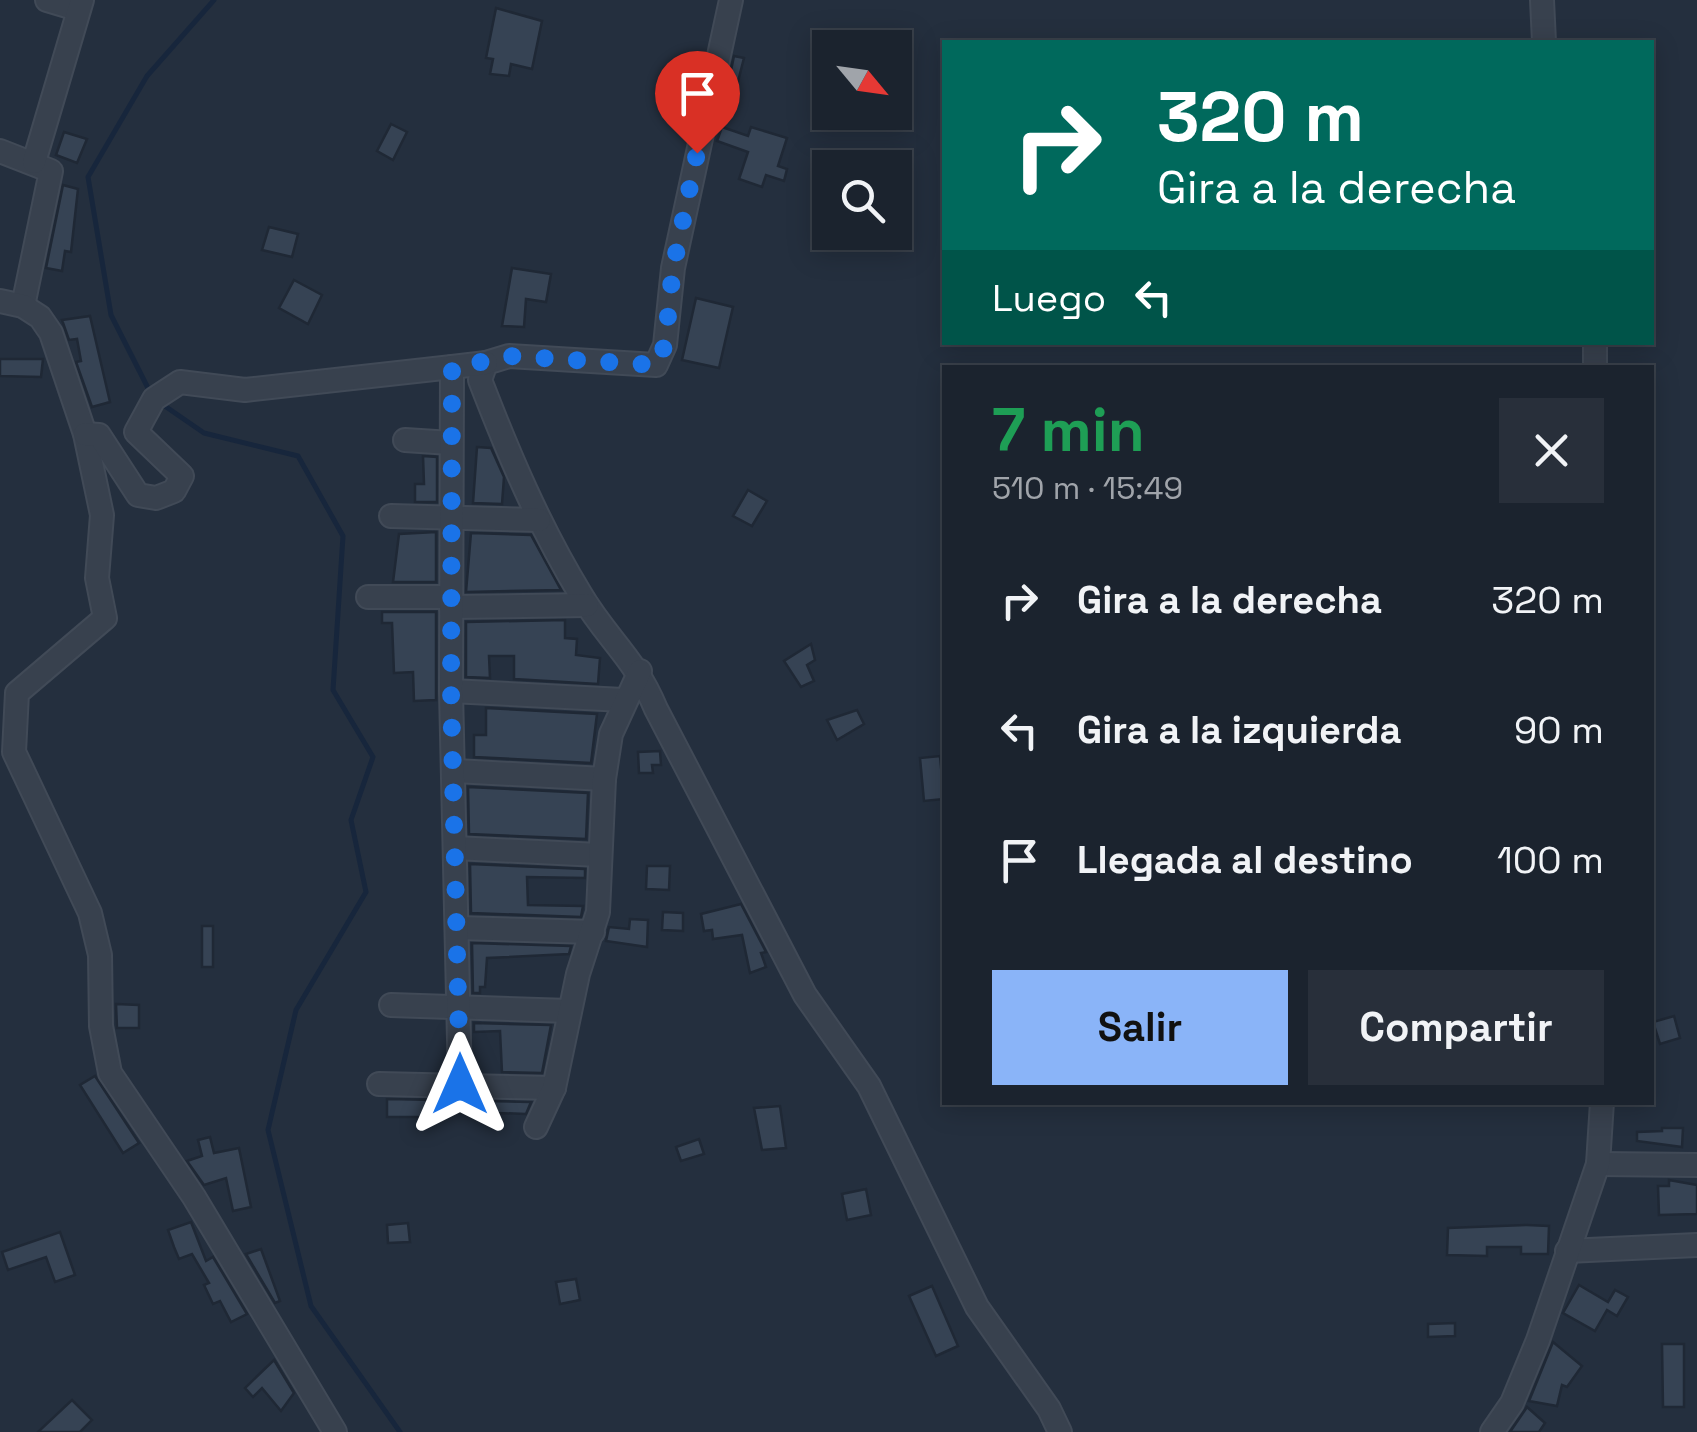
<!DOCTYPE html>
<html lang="es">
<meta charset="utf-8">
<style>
body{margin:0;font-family:"Space Grotesk",sans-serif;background:#282f3a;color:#f1f3f6;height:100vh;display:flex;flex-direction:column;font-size:38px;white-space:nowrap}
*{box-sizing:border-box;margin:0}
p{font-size:32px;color:#a0a4aa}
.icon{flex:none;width:55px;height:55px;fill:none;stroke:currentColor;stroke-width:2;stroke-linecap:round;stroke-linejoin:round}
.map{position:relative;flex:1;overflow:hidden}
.side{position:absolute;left:942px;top:365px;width:712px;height:740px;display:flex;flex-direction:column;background:#1b232e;border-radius:0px;box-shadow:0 5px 25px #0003,0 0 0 2px #39404a}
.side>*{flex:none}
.banner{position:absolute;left:942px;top:40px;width:712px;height:305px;border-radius:0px;box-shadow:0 5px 25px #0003,0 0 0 2px #39404a;background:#00695c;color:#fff;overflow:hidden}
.needle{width:65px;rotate:119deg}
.controls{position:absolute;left:812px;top:30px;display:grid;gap:20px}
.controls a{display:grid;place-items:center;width:100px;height:100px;border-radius:0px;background:#1b232e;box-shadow:0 5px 25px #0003,0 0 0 2px #39404a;font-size:50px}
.pin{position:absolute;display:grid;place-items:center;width:85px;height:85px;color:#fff;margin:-102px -42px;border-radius:50% 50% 50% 0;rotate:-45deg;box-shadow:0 0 10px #0007}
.pin .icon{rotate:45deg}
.me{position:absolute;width:110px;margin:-55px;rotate:0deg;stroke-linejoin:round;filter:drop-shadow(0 0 8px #0008)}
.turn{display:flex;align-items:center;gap:35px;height:210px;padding:0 50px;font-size:45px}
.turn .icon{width:130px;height:130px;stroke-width:2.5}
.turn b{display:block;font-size:70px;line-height:85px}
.then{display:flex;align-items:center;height:95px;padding:0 50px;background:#0003;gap:20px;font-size:38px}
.round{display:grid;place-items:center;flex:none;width:105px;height:105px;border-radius:0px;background:#282f3a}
.headline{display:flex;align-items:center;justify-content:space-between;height:170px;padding:0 50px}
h1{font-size:60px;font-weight:700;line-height:75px;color:#1e9e55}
.button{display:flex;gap:20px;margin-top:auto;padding:20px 50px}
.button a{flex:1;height:115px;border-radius:0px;background:#8ab4f8;color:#111;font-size:40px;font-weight:700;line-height:115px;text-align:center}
.button a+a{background:#282f3a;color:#f1f3f6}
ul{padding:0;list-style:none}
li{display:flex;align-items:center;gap:30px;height:130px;padding:0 50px}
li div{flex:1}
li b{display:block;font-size:38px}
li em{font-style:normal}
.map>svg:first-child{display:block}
</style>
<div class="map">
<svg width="1697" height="1432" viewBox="0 0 1697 1432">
<rect width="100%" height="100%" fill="#242f3e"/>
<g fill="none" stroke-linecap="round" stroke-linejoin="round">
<g stroke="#17263c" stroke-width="5">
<path d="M151,394L111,315L88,177L147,76L214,0"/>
<path d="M159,402L204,433L298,456L343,536L333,690L373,757L351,820L366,892L296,1010L268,1130L311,1306L400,1432"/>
</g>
</g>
<g fill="#364354" stroke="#1f2835" stroke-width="2.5">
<path d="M496,8L542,21L532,69L511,64L509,76L490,74L493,59L486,58Z"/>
<path d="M734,56L744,58L733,101L725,99Z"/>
<path d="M391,124L407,132L393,160L377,151Z"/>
<path d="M722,127L748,136L751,127L787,138L778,166L787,169L784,181L766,175L762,187L739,179L748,152L717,141Z"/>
<path d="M64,132L87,139L77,163L56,155Z"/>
<path d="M63,185L78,189L71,252L65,251L62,271L46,268Z"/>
<path d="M269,227L298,234L292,257L262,250Z"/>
<path d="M512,268L551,274L546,302L526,299L524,327L502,326Z"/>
<path d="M294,280L322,295L308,324L279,308Z"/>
<path d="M696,298L733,307L719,368L682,360Z"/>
<path d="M90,316L110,402L92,407L76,362L81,361L77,339L69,340L62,320Z"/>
<path d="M0,359H43L41,377L0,376Z"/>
<path d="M477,447L491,448L504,477L502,504L473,503Z"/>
<path d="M423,456L437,457V502H415V484H424Z"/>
<path d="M748,490L767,501L752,526L733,516Z"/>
<path d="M436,532V582H393L399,534Z"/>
<path d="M471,533L531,535L561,590L466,592Z"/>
<path d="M382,612H436V700L414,701L413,672L394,673L392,623H382Z"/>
<path d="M565,620V638L577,639L576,655L600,658L598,684L514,679V656H489L490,678L466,677V622Z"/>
<path d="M811,644L815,660L807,665L814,681L801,687L784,661Z"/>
<path d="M486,708L597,714L591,763L474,757V735H486Z"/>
<path d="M857,710L864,724L837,740L827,720Z"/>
<path d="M660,751L661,765H652L653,773H639L638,752Z"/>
<path d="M940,756L944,799L924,801L920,758Z"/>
<path d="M468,787L588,793L586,839L469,834Z"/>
<path d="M470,864L585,869V878L527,877L528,905L583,906L581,917L471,913Z"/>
<path d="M647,866H670L669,890L646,889Z"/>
<path d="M741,904L766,952L761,953L766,967L750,973L742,935L713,939L712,930L704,931L701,914Z"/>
<path d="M663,912L683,913V931L662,930Z"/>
<path d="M630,919L648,920L647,947L606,941L609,927L629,929Z"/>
<rect x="202" y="926" width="11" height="41"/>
<path d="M472,943L571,946L569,954L487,958L485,987H480V993H473Z"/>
<path d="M116,1004L139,1005V1028H117Z"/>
<path d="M1674,1016L1680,1038L1660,1044L1653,1022Z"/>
<path d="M474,1023L551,1025L542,1073L502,1072L500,1031L474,1032Z"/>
<path d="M95,1076L139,1143L123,1153L80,1085Z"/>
<path d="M387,1099L531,1102L526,1114L440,1111V1117H387Z"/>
<path d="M780,1106L786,1148L762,1150L754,1108Z"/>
<path d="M1662,1128H1683L1682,1147L1637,1141V1132L1662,1131Z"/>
<path d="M210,1137L214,1153L239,1148L251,1207L233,1211L226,1178L204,1185L187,1161L202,1156L198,1140Z"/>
<path d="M699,1139L704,1154L681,1161L676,1147Z"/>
<path d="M1669,1180L1697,1185V1214L1659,1215L1658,1186H1669Z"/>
<path d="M866,1189L871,1215L847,1220L842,1194Z"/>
<path d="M191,1222L206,1261L213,1257L247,1314L231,1322L220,1301L213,1304L204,1285L209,1283L192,1254L179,1259L174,1247L168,1230Z"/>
<path d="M408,1223L410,1242L388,1243L387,1225Z"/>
<path d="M1527,1225L1549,1226L1548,1254H1521V1247H1487V1256L1447,1255L1448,1228Z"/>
<path d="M60,1232L75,1275L55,1282L46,1257L8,1270L2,1252Z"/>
<path d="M261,1249L280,1301L275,1303L246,1254Z"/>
<path d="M576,1279L580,1300L560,1304L556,1282Z"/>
<path d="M1579,1285L1608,1302L1615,1290L1628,1297L1617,1316L1607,1310L1595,1331L1563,1313Z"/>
<path d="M932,1286L958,1346L936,1356L909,1296Z"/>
<path d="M1455,1323V1336L1428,1337V1324Z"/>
<path d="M1553,1342L1582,1366L1567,1387L1562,1385L1557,1406L1529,1401Z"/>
<path d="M1662,1344H1684V1407H1663Z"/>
<path d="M274,1360L294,1393L281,1411L262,1388L253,1397L245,1388Z"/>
<path d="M72,1400L92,1420L80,1432H38Z"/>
<path d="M1527,1407L1545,1423L1539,1432H1510Z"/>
</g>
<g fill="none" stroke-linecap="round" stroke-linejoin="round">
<defs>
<g id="minor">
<path d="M47,0L77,9"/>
<path d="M731,0L673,268L665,345L656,365L509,356L486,363L480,380C509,455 539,526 581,595C607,639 635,658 656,709L805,995L869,1086L977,1307L1049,1409L1060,1432"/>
<path d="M1542,0L1544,42"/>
<path d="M0,151L51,171L23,306"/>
<path d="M34,162L82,0"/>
<path d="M0,301L23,306L40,317L51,333L85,434L102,515L97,578L105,618L17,693L14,752L90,913L100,955L101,1026L110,1073L194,1197L335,1432"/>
<path d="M1595,368V342"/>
<path d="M85,434L99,435L138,495L156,498L174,491L182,476L136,432L154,399L180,382L245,390L452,367"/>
<path d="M405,440L451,443"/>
<path d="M391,516L539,520"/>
<path d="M368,597H451"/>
<path d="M451,607L587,605"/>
<path d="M451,691L623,700"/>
<path d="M456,771L604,779"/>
<path d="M455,848L599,855"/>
<path d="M458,928L593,932"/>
<path d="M391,1005L569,1011"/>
<path d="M379,1084L554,1088"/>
<path d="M460,1084L451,691L452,367L486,363"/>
<path d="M536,1127L554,1088L578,974L598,912L604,779L611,734L640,671"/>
<path d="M1598,1164L1697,1165"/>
<path d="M1567,1251L1697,1245"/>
<path d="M1492,1432L1512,1403L1538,1340L1598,1164L1602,1102"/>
</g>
</defs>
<use href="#minor" stroke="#414a57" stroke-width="26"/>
<use href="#minor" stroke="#38414e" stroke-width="22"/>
</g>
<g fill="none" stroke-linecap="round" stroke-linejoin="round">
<path stroke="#1a73e8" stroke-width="18" stroke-dasharray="0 32.4" d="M460,1084L451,691L452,368L510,356L656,365L665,345L673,268L697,153"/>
</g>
</svg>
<div class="controls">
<a><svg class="needle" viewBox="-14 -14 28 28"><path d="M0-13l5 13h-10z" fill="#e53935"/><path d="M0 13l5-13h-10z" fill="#a0a4aa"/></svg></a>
<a><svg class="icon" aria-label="search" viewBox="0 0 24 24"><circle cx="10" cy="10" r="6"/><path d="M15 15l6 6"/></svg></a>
</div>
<div class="pin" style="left:697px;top:153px;background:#d93025"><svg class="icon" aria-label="arrive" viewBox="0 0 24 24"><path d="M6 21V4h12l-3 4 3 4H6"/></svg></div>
<svg class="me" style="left:460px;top:1084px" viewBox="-20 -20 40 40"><path d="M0-17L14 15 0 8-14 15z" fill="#1a73e8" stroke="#fff" stroke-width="4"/></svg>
<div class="banner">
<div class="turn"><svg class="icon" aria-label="right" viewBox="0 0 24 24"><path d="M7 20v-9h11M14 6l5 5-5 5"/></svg><div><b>320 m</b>Gira a la derecha</div></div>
<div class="then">Luego<svg class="icon" aria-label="left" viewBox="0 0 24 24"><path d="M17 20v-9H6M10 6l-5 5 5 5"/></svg></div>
</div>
<section class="side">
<div class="headline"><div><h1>7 min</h1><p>510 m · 15:49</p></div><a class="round"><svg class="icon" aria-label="close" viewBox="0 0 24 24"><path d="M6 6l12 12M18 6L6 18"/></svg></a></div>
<ul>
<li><svg class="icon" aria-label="right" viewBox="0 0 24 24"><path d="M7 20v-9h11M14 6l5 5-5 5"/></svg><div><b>Gira a la derecha</b></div><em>320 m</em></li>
<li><svg class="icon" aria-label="left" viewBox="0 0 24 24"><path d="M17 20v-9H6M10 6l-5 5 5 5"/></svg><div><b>Gira a la izquierda</b></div><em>90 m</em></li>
<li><svg class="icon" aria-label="arrive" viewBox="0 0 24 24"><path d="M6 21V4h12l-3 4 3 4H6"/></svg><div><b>Llegada al destino</b></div><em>100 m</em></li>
</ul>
<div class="button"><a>Salir</a><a>Compartir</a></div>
</section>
</div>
